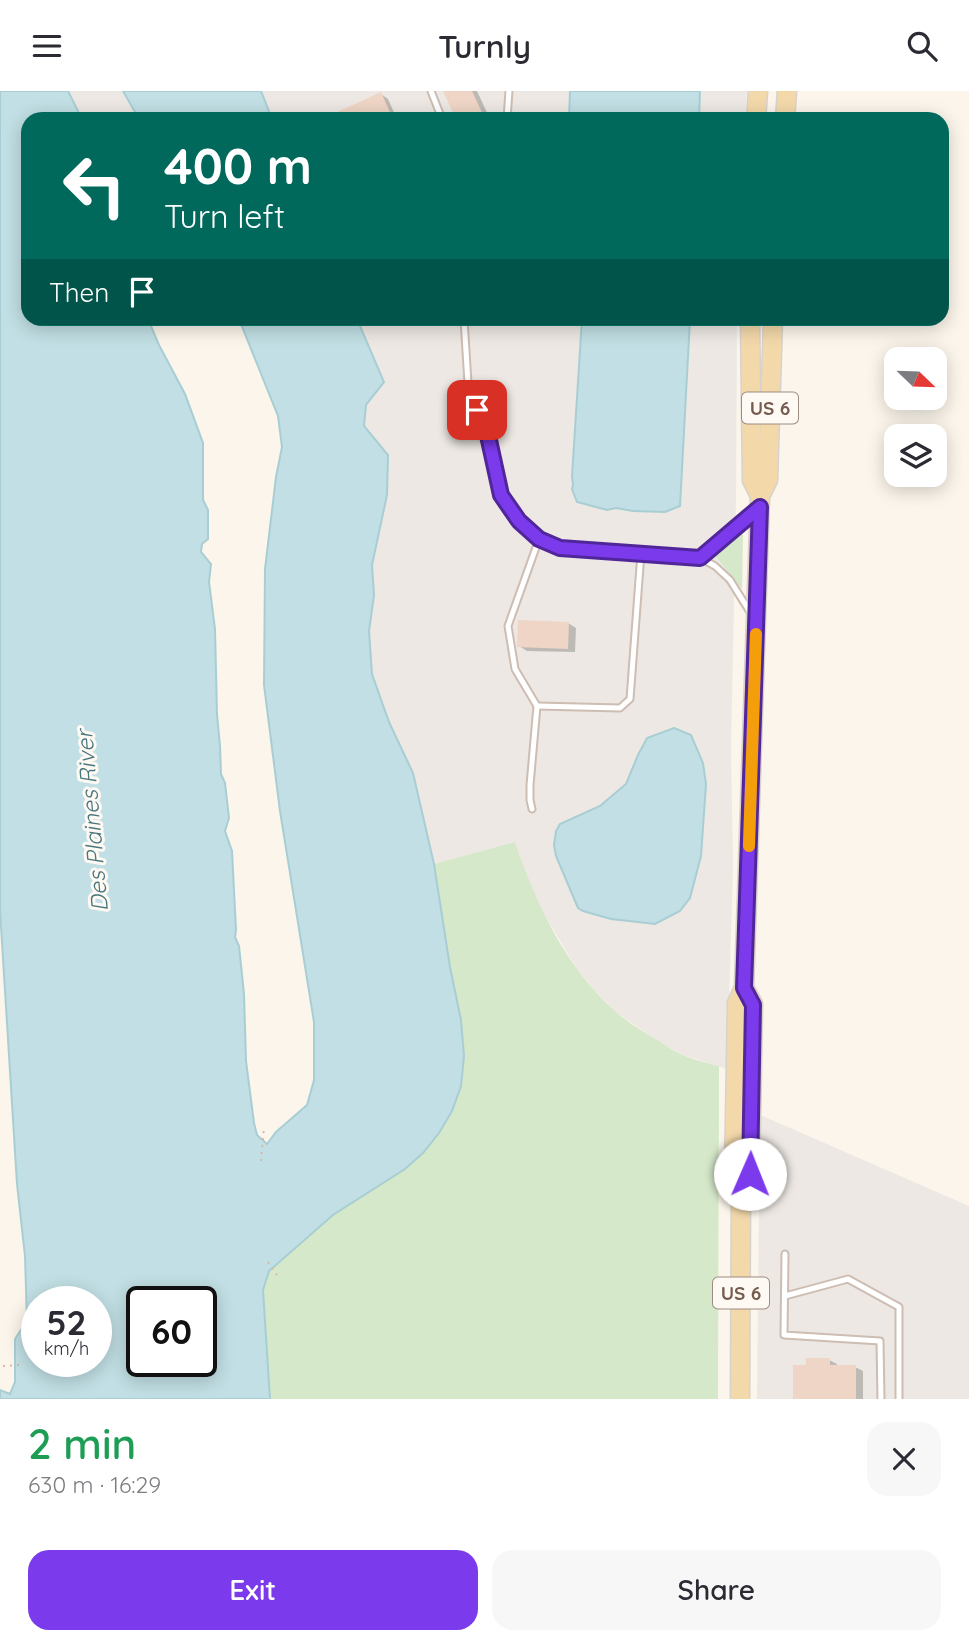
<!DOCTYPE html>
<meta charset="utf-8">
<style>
body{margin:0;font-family:Quicksand,sans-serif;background:#f7f7f7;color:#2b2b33;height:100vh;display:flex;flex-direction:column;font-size:26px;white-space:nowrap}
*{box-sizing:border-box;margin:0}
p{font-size:23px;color:#7c7c81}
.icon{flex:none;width:38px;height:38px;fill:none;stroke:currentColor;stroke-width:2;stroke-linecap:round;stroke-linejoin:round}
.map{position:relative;height:1308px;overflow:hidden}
.details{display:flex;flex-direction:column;background:#fff;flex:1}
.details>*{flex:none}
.banner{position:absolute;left:21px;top:21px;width:928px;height:214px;border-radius:21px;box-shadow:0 4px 18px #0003;background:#00695c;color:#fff;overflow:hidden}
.needle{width:46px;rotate:113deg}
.controls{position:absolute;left:884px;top:256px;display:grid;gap:14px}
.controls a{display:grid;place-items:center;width:63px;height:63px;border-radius:14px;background:#fff;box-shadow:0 4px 18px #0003;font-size:35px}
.speed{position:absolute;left:21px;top:1195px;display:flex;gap:14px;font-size:35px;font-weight:700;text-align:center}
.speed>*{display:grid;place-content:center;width:91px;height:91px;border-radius:50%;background:#fff;box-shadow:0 4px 18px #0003;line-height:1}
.speed small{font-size:18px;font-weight:400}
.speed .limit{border:4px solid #111;border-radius:10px;background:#fff;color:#111}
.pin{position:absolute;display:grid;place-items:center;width:60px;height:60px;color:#fff;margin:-30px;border-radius:14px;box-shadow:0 4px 10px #0006}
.me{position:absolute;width:77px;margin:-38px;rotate:1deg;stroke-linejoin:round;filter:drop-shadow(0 0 5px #0008)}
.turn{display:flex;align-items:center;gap:24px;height:147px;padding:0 28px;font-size:32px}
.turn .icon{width:91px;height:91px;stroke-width:2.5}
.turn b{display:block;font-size:49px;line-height:60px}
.then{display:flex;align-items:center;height:66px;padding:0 28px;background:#0003;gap:14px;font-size:26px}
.round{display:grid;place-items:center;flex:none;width:74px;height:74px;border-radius:21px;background:#f7f7f7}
.headline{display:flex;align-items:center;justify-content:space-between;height:119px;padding:0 28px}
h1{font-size:42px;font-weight:600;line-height:52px;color:#1e9e55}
.button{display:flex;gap:14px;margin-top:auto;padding:14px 28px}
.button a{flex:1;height:80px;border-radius:21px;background:#7c3aed;color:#fff;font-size:28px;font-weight:600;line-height:80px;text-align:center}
.button a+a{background:#f7f7f7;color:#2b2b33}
header{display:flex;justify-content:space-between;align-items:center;height:91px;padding:0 28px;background:#fff;font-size:32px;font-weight:600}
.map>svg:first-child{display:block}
</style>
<header><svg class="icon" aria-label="menu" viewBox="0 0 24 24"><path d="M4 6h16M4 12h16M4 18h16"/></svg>Turnly<svg class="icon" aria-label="search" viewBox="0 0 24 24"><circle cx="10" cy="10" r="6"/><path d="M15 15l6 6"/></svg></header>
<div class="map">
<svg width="969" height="1308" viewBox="0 0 969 1308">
<rect width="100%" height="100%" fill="#fbf5eb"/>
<g fill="#ede8e3">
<path d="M68,0H123L139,28H82Z"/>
<path d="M261,0H747L745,28H272Z"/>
<path d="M357,228H737L736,408L731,659L733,775L727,978L683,964L659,951L616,921L596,901L577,878L542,820L528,788L515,751L434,773L413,682L389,631L372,583L369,540L374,504L372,474L387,404L388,364L364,335L366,314Z"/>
<path d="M760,1024L969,1115V1308H757Z"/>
</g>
<g fill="#d6e8ca">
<path d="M737,443H743L742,498L716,466L719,459Z"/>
<path d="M515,751C536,812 565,876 615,920C628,932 644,941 659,950C667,955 675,961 683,964C694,969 707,972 719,975L718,1308H270L263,1199L269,1180L333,1124L405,1078L423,1062L439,1042L452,1020L461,995V929L450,876L434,773Z"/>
</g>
<g fill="#c1dfe4" stroke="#a8ced4" stroke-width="2" fill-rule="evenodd">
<path d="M0,0H68L82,28H28V228H148L159,254L185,303L203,352V409L208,419V448L202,453L201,461L211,473L209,491L215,538L217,623L220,655L221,683L225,692L229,727L225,740L232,760L236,839L235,846L239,855L244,903L246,970L254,1032L257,1044L267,1053L276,1041L307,1014L314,989V931L280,720L264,594L265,478L276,386L282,356L278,325L239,228H357L384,291L366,314L364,335L388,364L387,404L372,474L374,504L369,540L372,583L389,631L413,682L434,773L450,876L461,929L464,965L461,995L452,1020L439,1042L423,1062L405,1078L333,1124L269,1180L263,1199L270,1308H0V1299L10,1303L15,1291V1248L27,1230L25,1165L17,1093L0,819ZM96,1211V1270H37V1211ZM201,1211V1270H142V1211Z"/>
<path d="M123,0H261L272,28H139Z"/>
<path d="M570,0H700L699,28H569Z"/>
<path d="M582,228H690L680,415L665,421L633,420L616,417L607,419L577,411L572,398L573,394L572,385Z"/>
<path d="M674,637L691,644L703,672L706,693L701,765L690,807L680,820L655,833L611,828L583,820L578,817L556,765L554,754L556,740L560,733L600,715L626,693L638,664L647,647Z"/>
</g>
<g fill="#0003">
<path d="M445,0H477L490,28H458Z"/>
<path d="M381,3L388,8L397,28H340Z"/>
<path d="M568,532L576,537L575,561L527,560L519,555Z"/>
<path d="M829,1269L837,1273V1276H855L863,1280V1308H795L807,1276Z"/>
</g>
<g fill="#eed5c5">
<path d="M443,0H472L485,28H456Z"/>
<path d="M381,1L393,28H322Z"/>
<path d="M518,529L569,531L568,558L517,556Z"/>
<path d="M806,1267H830V1274H856V1308H793V1274H806Z"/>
</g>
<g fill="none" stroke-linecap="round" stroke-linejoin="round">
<defs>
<g id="lane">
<path d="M431,0L442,28"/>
<path d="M507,28L509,0"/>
<path d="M464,228L468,292L477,319L487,340L501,404L519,430L539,448L560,457L700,467"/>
<path d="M750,521L730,489L715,475L700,467L755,421"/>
<path d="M537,615L620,617L630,608L641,462"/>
<path d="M532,718L530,709V694L537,615L515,578L508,535L539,448"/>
<path d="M785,1163L784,1244L880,1250L881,1308"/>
<path d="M785,1205L848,1188L899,1216V1308"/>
</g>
<g id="primary">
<path d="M756,28L758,0"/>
<path d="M785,28L787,0"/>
<path d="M750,228L752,389L760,405"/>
<path d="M741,1096L734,1085L737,912L744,897L760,405L768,389L773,228"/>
<path d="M740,1308L741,1096L750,1083L753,913L744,897"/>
</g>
</defs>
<use href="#lane" stroke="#cdbdb2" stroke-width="9"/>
<use href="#primary" stroke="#d8d2ce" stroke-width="21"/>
<g stroke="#d4b9a8" stroke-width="2" stroke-dasharray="2 5" stroke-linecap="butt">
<path d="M261,1070L264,1036"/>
<path d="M268,1171L277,1184"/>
<path d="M3,1275L21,1274"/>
</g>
<use href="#lane" stroke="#fff" stroke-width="5"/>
<use href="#primary" stroke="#f3d8aa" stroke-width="18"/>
</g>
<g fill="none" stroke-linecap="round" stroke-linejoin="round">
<defs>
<path id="route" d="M477,319L487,340L501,404L519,430L539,448L560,457L700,467L760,416L744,897L753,914L750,1083"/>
</defs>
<use href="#route" stroke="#51269a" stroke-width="18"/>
<use href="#route" stroke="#7c3aed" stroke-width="12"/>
<path stroke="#f59e0b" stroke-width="12" d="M749,755L756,543"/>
</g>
<g text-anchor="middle" stroke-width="6" stroke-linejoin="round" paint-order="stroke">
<g fill="#fef9f2" stroke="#9d8c81" stroke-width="2">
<rect x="742" y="301.5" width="56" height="31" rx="5"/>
<rect x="713" y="1186.5" width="56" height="31" rx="5"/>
</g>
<g font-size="19" font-weight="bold" fill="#745d50">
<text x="770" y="324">US 6</text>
<text x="741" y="1209">US 6</text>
</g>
<g font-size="23" font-style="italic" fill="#47767f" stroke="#fef9f2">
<text transform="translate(92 730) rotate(-95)" y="8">Des Plaines River</text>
</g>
</g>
</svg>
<div class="controls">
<a><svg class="needle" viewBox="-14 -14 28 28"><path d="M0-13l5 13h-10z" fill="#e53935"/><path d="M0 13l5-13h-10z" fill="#7c7c81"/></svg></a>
<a><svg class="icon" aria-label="layers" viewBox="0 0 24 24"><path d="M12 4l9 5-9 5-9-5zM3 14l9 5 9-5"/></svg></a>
</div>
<div class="speed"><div>52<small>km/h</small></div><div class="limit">60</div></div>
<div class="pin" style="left:477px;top:319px;background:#d93025"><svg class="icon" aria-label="arrive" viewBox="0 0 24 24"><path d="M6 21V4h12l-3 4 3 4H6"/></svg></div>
<svg class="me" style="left:750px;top:1083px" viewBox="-20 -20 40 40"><circle r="19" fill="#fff"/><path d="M0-13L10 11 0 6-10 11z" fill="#7c3aed"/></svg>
<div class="banner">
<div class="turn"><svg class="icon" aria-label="left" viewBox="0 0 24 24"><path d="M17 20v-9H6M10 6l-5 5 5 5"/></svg><div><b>400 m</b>Turn left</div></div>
<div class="then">Then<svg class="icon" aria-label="arrive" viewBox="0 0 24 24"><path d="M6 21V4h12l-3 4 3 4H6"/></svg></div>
</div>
</div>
<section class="details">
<div class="headline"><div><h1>2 min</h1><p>630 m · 16:29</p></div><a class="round"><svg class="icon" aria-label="close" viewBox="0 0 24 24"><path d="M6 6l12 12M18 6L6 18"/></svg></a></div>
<div class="button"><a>Exit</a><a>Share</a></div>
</section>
